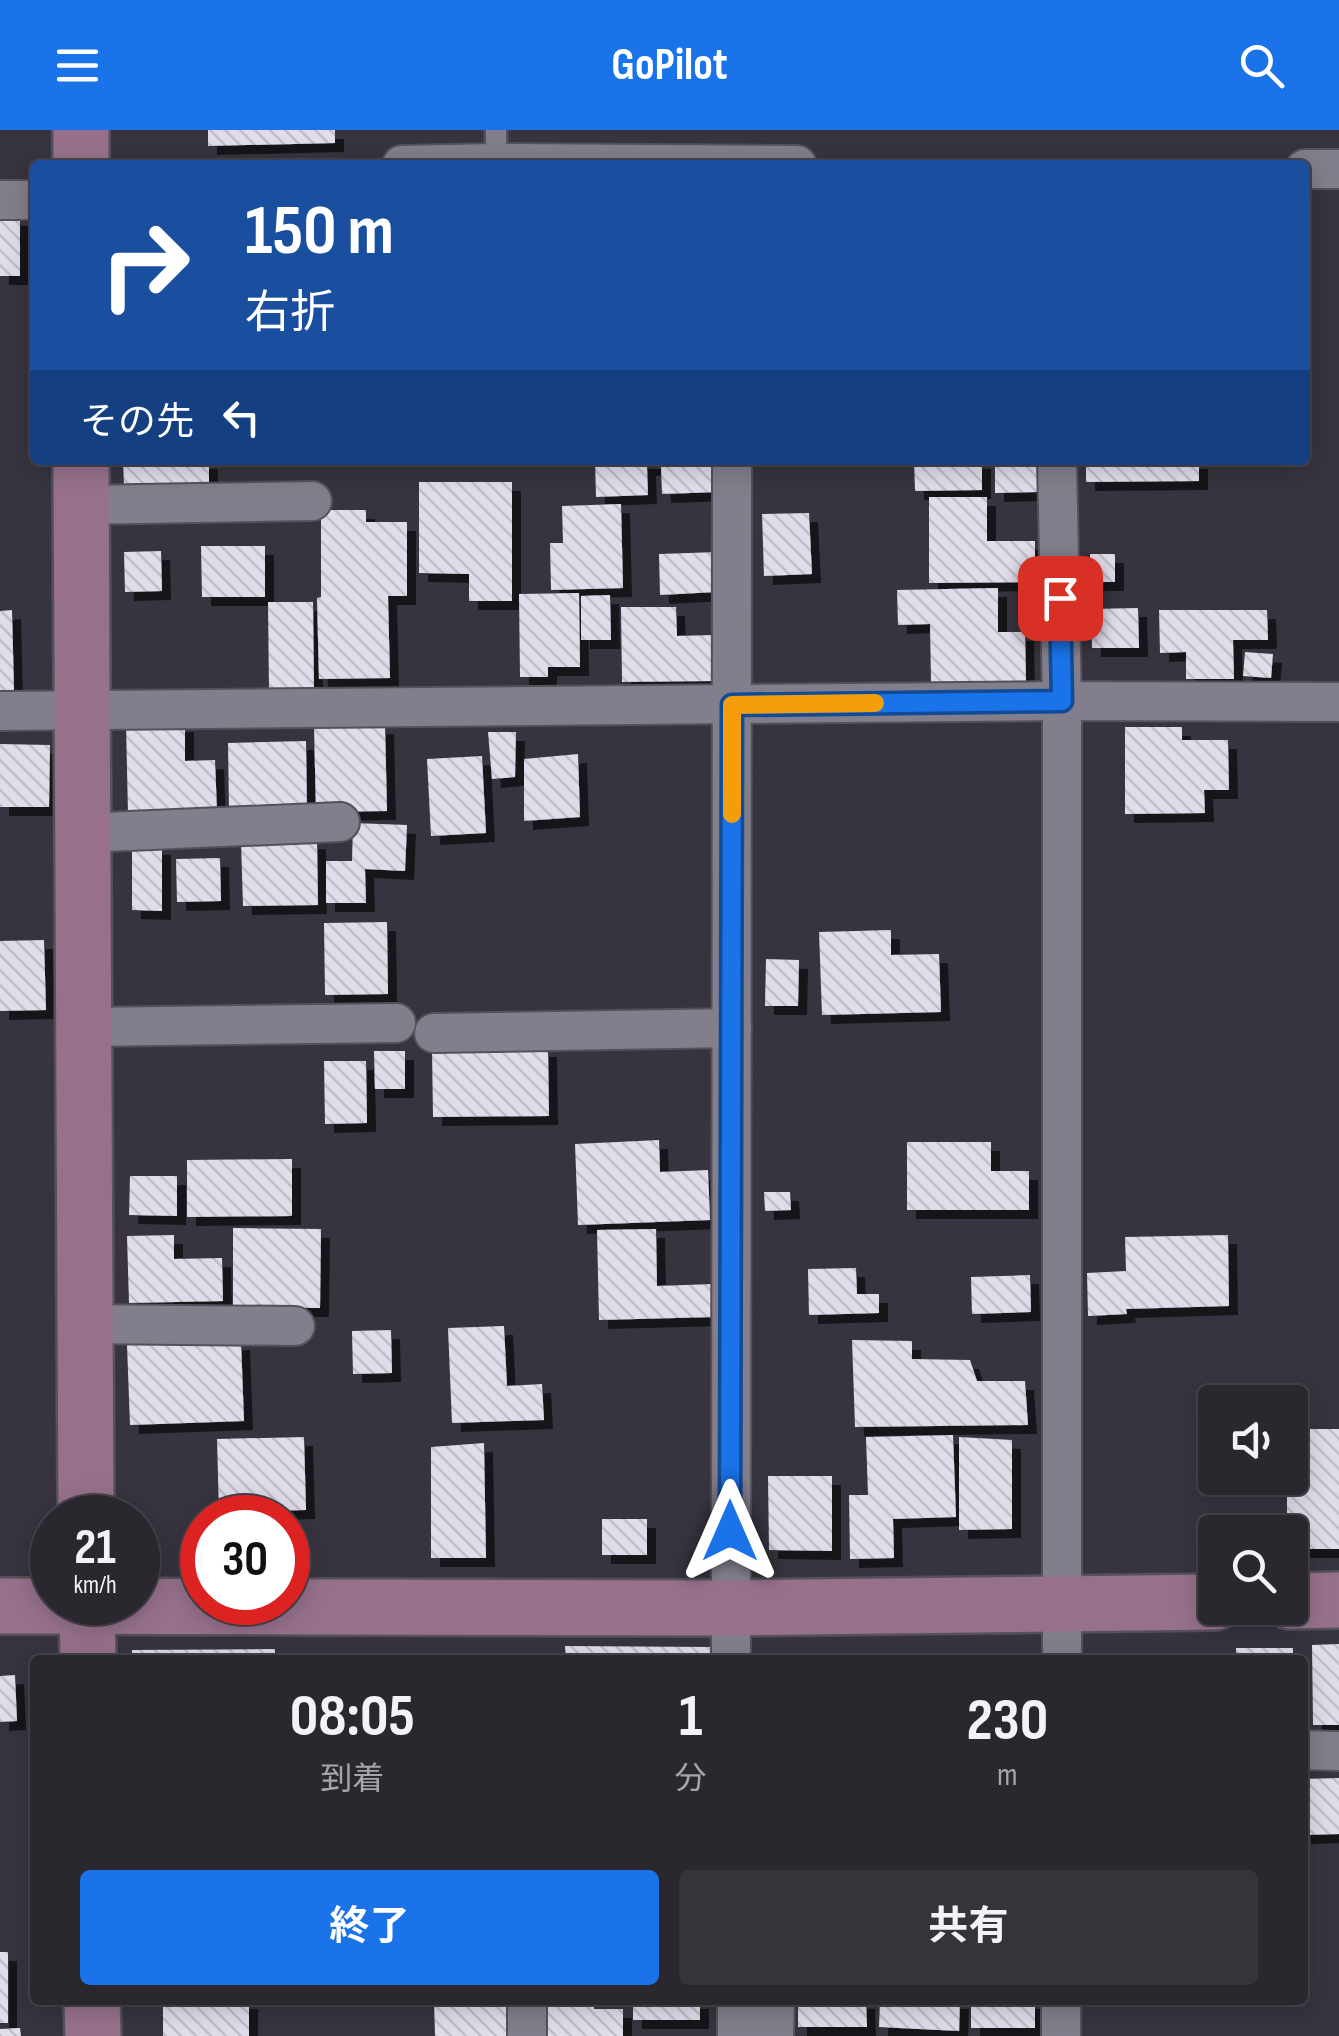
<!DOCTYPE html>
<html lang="ja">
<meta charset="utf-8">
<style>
body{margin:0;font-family:"Sofia Sans Condensed","Noto Sans JP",sans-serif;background:#36333b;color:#f1f3f6;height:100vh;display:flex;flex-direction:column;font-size:38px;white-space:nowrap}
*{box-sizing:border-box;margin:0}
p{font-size:32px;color:#a5a5aa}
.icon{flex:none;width:55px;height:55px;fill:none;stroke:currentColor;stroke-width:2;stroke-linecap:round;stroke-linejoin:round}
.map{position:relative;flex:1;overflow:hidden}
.drawer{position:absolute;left:30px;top:1525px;width:1278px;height:350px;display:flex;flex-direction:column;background:#2a272f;border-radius:10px;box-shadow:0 5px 25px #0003,0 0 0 2px #46444b}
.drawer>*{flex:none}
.banner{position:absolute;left:30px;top:30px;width:1280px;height:305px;border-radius:10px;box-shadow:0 5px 25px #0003,0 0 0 2px #46444b;background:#1a4fa0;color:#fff;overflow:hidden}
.controls{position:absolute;left:1198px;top:1255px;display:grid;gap:20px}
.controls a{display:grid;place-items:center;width:110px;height:110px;border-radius:10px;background:#2a272f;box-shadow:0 5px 25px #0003,0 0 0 2px #46444b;font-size:50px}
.speed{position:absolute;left:30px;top:1365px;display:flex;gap:20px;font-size:50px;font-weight:700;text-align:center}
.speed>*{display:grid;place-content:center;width:130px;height:130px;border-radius:50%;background:#2a272f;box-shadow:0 5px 25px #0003,0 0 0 2px #46444b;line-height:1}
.speed small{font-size:25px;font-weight:400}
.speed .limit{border:15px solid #d22;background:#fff;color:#111}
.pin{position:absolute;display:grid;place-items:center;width:85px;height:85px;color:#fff;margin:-42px;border-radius:20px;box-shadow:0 5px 15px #0006}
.me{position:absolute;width:110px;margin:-55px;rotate:0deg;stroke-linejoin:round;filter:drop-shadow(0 0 8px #0008)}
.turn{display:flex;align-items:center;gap:35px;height:210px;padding:0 50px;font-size:45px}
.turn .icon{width:130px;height:130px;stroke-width:2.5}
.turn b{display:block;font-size:70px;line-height:85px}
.then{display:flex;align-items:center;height:95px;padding:0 50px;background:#0003;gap:20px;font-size:38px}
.eta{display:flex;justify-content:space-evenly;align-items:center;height:170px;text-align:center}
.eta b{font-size:60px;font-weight:700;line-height:70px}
.primary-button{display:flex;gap:20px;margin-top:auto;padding:20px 50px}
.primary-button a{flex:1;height:115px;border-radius:10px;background:#1a73e8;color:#fff;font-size:40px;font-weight:700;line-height:115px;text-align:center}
.primary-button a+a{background:#36333b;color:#f1f3f6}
header{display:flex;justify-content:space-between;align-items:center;height:130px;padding:0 50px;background:#1a73e8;color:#fff;font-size:45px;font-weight:700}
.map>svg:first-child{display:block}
</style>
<header><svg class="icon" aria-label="menu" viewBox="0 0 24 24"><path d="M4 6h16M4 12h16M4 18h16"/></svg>GoPilot<svg class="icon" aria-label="search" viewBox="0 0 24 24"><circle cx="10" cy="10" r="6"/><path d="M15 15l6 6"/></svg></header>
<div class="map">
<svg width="1339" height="1906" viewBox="0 0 1339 1906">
<defs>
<pattern id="building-back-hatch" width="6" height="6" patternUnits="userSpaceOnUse" patternTransform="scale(2.5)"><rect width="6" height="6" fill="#e1dcea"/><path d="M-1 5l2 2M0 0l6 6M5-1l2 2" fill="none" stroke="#c2bec9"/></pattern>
<filter id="shadow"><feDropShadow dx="9" dy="9" stdDeviation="0" flood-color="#0009"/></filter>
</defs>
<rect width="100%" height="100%" fill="#38343f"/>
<g fill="url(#building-back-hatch)" filter="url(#shadow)">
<path d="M208,0H335V13L208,16Z"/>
<rect x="0" y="87" width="20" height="59"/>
<rect x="31" y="93" width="4" height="37"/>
<path d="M123,330H209V353L124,355Z"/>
<path d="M595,330H717L718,362L662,364L661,336L647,337L648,365L596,367Z"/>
<path d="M914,330H982V360L915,361Z"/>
<path d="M995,330H1037V362L995,363Z"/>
<path d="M1086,330H1199V351L1086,352Z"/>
<path d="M419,352H512V471H469V444L419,443Z"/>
<path d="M929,367H987V411H1035V452L929,453Z"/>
<path d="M621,374L623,458L551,460L550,413H563L562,376Z"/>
<path d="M321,380H366V392H407V466H388L390,548L319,549L317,468L321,467Z"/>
<path d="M809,383L812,444L764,446L762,384Z"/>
<path d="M201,416H265V467H202Z"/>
<path d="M161,421L162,461L125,462L124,422Z"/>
<path d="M718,422L716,462L660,465L659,424Z"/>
<rect x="1090" y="424" width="25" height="28"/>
<path d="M998,458V502H1025L1026,551L931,553L930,494L898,495L897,460Z"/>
<path d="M579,463L580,537H548V547H520L519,464Z"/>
<path d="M610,465L611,510H581V466Z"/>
<path d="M268,472H313L314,562H269Z"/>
<path d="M621,477H676L677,506L712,505V551L622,552Z"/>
<path d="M1138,478L1139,518H1092L1091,479Z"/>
<path d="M12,480L14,561H0V481Z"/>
<path d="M1159,480H1267L1268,510H1233L1234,549H1186V522L1160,523Z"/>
<path d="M1245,522L1273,524L1271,548L1243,546Z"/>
<path d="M185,593V631L215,630L217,682L128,684L126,594Z"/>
<path d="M385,595L387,681L316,682L314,596Z"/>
<path d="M1125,597H1182V610H1228L1229,660H1204L1205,683L1125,684Z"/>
<path d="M488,602H516L515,647L492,649Z"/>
<path d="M306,611L307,679L229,680L228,613Z"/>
<path d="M0,614L50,615L49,677H0Z"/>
<path d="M578,624L580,687L524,691V629Z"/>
<path d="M482,626L486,703L431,706L427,629Z"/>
<path d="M353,693L407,695L405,741L365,739L366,773H326V731H352Z"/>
<path d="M317,710L318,775L243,776L241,711Z"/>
<path d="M132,715L162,716V781L132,780Z"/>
<path d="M220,728L221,771L177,772L176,729Z"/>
<path d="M387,792L388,864L325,865L324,793Z"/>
<path d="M891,800V825L939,824L941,882L822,885L819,802Z"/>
<path d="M44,810L46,880L0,881V811Z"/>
<path d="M766,829L799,830L798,876H765Z"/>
<path d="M548,918L549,986L433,987L432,919Z"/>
<path d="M374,921H405V959H375Z"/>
<path d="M324,931H366L367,993L325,994Z"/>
<path d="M659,1010L660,1042L708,1040L710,1090L578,1095L575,1014Z"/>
<path d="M907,1012H991V1041H1029V1080H907Z"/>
<path d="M292,1029V1086L187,1087V1030Z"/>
<path d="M130,1046H177V1086L129,1085Z"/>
<path d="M764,1062H790L791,1080L765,1081Z"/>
<path d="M233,1098L321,1099L320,1178L233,1177Z"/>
<path d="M656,1099L657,1156L713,1154L714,1187L599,1190L597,1100Z"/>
<path d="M174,1105V1129L222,1128L223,1171L129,1173L127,1106Z"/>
<path d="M1228,1105L1229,1176L1126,1179L1127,1184L1088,1186L1087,1143L1126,1141L1125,1107Z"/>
<path d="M856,1138L857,1164H879V1183L809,1185L808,1139Z"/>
<path d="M1030,1145L1031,1182L972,1184L971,1147Z"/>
<path d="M504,1196L507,1256L542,1254L544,1290L452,1293L448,1198Z"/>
<path d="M391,1200L392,1243L353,1244L352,1201Z"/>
<path d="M852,1210L912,1211V1229L970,1230L977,1251H1025L1028,1295L855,1297Z"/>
<path d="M241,1211L244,1291L130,1295L127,1215Z"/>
<path d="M1290,1299H1339V1419H1290V1402H1287V1348H1290Z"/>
<path d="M953,1305L956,1387L893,1389L894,1428L850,1429L849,1365H868L866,1307Z"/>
<path d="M304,1307L306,1380L219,1382L217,1309Z"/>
<path d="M959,1307L1012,1310V1399L959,1400Z"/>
<path d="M484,1313L486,1428H431V1317Z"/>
<path d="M768,1346H832V1421L769,1420Z"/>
<rect x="602" y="1389" width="45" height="36"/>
<path d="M1339,1514V1595H1313L1312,1515Z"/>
<path d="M565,1516L712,1517V1530H566Z"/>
<rect x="1236" y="1518" width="57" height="12"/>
<path d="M275,1519V1530H132V1520Z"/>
<path d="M15,1545L17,1591L0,1592V1546Z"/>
<path d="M1339,1648V1704L1302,1705V1649Z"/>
<rect x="0" y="1822" width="8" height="71"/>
<rect x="163" y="1870" width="86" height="36"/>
<path d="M434,1870H515V1906H435Z"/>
<path d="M547,1870H594V1879H623V1906H548Z"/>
<rect x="633" y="1870" width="67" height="20"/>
<path d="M798,1870H866L867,1897H798Z"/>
<path d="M880,1870H960L959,1901L879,1897Z"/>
<rect x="971" y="1870" width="64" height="28"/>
<path d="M20,1898L21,1906H0V1899Z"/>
</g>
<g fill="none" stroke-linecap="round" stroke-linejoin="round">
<defs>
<path id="lane" d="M496,33V0"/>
<g id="street">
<path d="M402,35L496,33L797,35"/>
<path d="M1305,39H1339"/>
<path d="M0,70H35"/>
<path d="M1057,330L1062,571V1530"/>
<path d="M81,375L312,371"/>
<path d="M0,581L1062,571L1339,572"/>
<path d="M82,703L340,692"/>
<path d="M83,897L396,893"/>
<path d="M434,903L732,898"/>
<path d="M85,1194L295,1196"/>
<path d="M731,1530L732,330"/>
<path d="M1302,1620L1339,1621"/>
<path d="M737,1870V1906"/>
<path d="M527,1906V1870"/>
<path d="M774,1906L775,1870"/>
<path d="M1061,1906V1870"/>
</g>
<g id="secondary">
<path d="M81,0V35"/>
<path d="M81,330L86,1388"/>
<path d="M1290,1471L1339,1470"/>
<path d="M87,1472L88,1530"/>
<path d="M0,1476L730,1478L1215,1472"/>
<path d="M92,1870L93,1906"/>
</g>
</defs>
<use href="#lane" stroke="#54515a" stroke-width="25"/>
<use href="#street" stroke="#54515a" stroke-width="42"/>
<use href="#secondary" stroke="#54515a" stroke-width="60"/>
<use href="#lane" stroke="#827e8b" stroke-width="20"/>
<use href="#street" stroke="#827e8b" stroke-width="38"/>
<use href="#secondary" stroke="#97718c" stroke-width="55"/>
</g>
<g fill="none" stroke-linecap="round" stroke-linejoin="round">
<defs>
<path id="route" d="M730,1401L732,575L1062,571L1060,468"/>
</defs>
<use href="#route" stroke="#114b97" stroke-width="25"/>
<use href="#route" stroke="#1a73e8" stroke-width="18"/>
<path stroke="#f59e0b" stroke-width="18" d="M732,684V575L875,573"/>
</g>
</svg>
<div class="controls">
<a><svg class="icon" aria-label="sound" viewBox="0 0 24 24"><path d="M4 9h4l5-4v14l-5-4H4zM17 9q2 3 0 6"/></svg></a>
<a><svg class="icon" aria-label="search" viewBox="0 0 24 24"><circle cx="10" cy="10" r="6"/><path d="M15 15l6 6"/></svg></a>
</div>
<div class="speed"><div>21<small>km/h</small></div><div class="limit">30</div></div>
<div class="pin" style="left:1060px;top:468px;background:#d93025"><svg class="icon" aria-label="arrive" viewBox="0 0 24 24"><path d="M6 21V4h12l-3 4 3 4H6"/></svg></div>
<svg class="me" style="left:730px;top:1401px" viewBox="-20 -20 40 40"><path d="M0-17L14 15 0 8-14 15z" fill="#1a73e8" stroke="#fff" stroke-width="4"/></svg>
<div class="banner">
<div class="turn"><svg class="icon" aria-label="right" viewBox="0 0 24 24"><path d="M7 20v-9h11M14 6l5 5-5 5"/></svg><div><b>150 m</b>右折</div></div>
<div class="then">その先<svg class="icon" aria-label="left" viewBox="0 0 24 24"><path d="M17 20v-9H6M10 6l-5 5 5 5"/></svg></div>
</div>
<section class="drawer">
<div class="eta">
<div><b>08:05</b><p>到着</p></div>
<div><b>1</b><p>分</p></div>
<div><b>230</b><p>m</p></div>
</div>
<div class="primary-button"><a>終了</a><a>共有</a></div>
</section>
</div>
